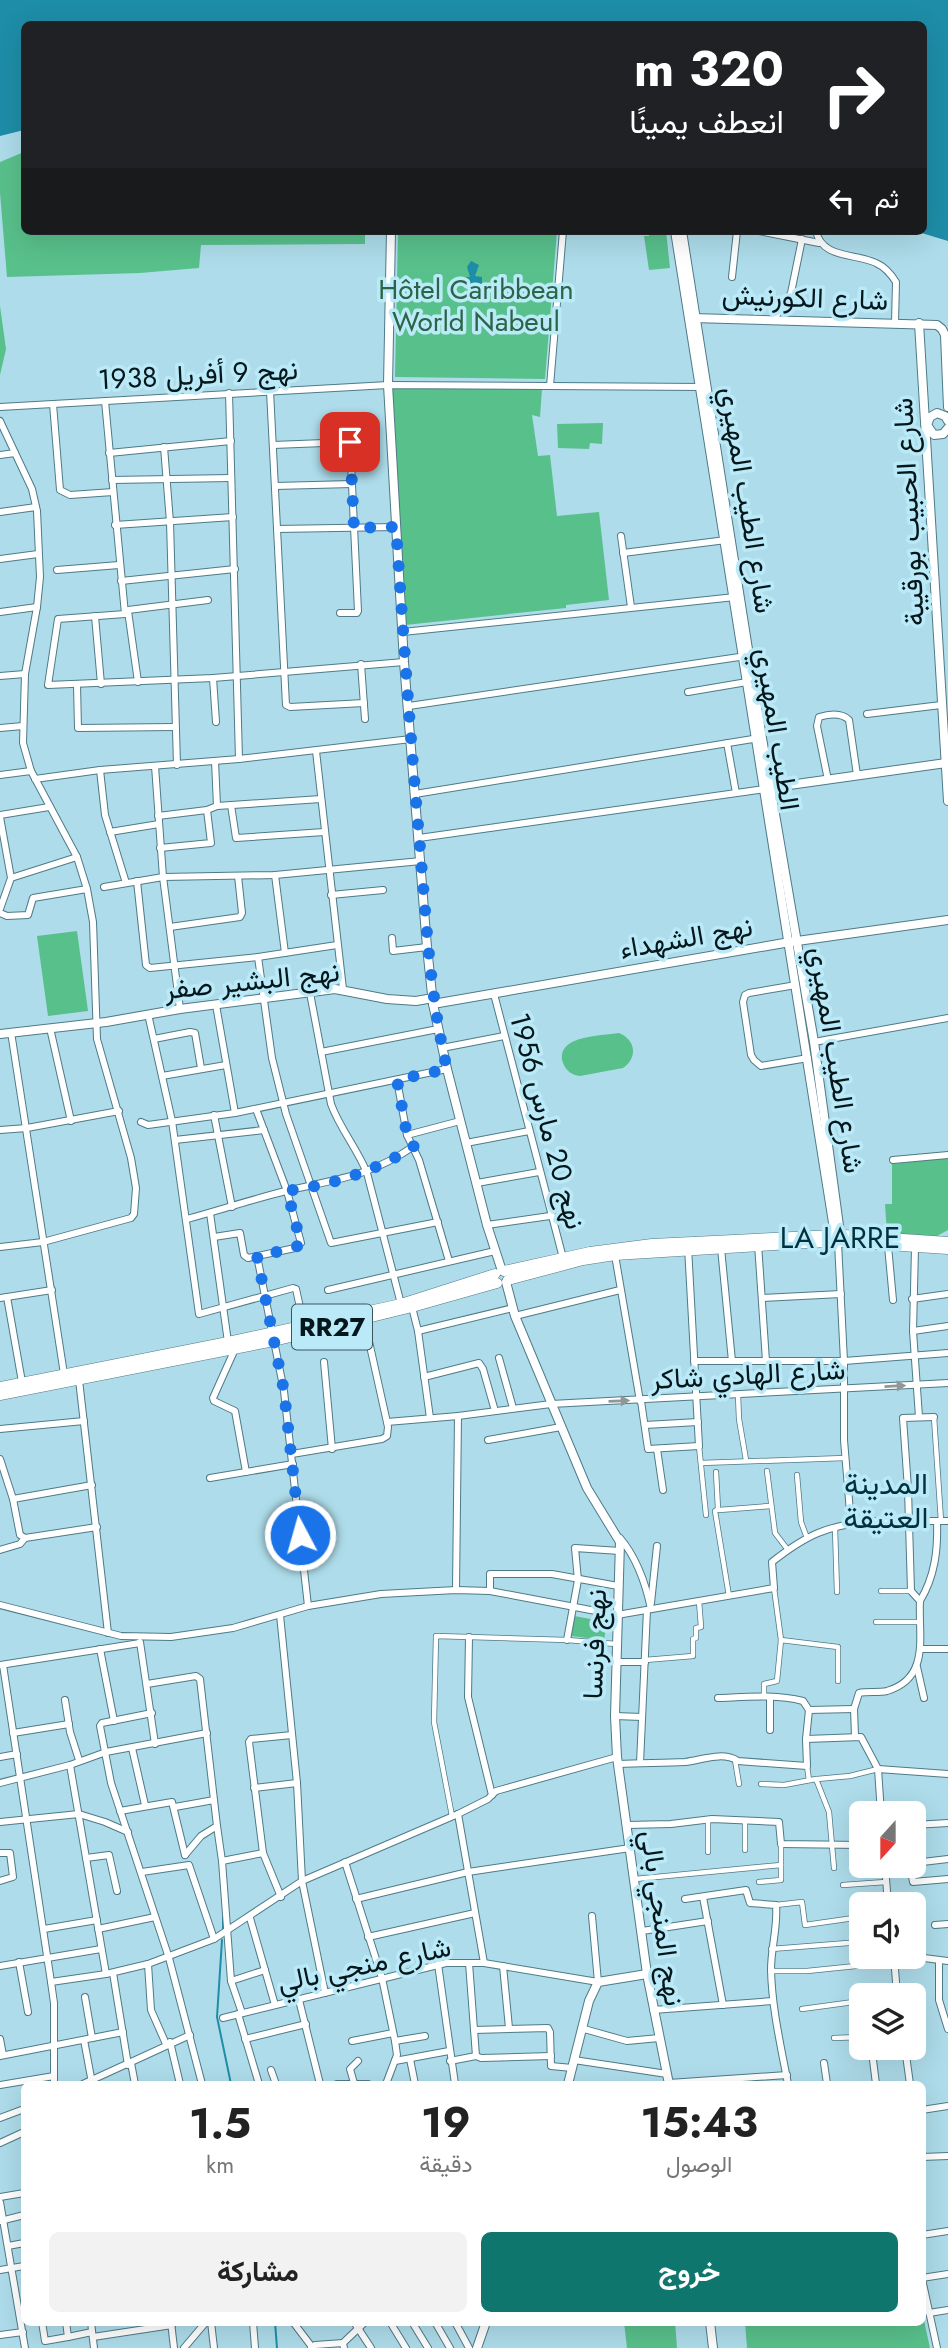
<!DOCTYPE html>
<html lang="ar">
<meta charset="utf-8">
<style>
body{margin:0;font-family:Jost,Vazirmatn,sans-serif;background:#f2f2f2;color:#222;direction:rtl;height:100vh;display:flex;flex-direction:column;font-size:26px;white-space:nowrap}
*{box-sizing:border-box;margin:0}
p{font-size:23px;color:#767676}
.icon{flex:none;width:38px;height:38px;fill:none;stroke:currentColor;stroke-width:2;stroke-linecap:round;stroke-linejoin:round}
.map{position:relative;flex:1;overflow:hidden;direction:ltr}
.details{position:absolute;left:21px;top:2081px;width:905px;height:245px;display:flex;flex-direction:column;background:#fff;border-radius:10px;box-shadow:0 7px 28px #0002;direction:rtl}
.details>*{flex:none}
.guide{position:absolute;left:21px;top:21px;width:906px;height:214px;border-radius:10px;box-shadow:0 7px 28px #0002;direction:rtl;background:#202124;color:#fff;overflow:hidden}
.needle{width:46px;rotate:201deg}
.controls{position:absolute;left:849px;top:1801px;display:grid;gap:14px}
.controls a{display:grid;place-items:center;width:77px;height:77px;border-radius:10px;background:#fff;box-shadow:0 7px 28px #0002;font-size:35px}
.pin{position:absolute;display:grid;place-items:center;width:60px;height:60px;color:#fff;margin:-30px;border-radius:14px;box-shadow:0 4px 10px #0006}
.me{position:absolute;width:77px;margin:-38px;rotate:354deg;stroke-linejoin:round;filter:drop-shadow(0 0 5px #0008)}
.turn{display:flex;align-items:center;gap:24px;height:147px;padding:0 28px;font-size:32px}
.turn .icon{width:91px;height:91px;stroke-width:2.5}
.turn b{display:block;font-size:49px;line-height:60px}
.then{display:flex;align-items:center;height:66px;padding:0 28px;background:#0003;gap:14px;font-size:26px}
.eta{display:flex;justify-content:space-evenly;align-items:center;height:119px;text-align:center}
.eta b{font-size:42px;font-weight:700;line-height:49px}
.primary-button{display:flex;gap:14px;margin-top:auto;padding:14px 28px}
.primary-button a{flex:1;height:80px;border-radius:10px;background:#0f766e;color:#fff;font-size:28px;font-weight:700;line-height:80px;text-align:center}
.primary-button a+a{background:#f2f2f2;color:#222}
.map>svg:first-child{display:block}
</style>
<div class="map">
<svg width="948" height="2348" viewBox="0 0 948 2348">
<rect width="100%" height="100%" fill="#aedcea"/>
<g fill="#58c08b">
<path d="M24,152V231H384L365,233V244L201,245L199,268L140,273L7,277L0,193V162Z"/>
<path d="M398,231H557L545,379L395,377Z"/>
<path d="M649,231H666L670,268L649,270L644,236H649Z"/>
<path d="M0,306L6,349L0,375Z"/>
<path d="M392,388L542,389L540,417L532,415L538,456L550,455L557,516L599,512L609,600L566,605V608L405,625Z"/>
<path d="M603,423L602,444L590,443L589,449L558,448L557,424Z"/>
<path d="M77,931L88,1011L48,1016L37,936Z"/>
<path d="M619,1033C636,1040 638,1058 623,1068L580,1076C572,1075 566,1071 563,1063C555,1035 601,1036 619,1033Z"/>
<path d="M948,1158V1230L937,1236L887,1233L885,1204H892V1164Z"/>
<path d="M574,1616L607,1622L604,1640L571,1636Z"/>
<path d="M922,2311L930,2348H747L745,2322H922Z"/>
<path d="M624,2322H675L677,2348H627Z"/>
</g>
<g fill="#1e8da7">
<path d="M0,0H948V241L915,231H924V24H24V130L0,136Z"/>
<path d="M471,261L479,265L475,276L482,277V289H471L465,285V277H470L467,267Z"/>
</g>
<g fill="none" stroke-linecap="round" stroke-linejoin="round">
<g stroke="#1e8da7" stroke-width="2">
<path d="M223,1930V1917"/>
<path d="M222,1940L217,2017L231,2084"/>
<path d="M275,2322L277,2348"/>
</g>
<defs>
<g id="pedestrian">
<path d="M738,1395L739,1419L746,1460"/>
<path d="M934,1417L941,1521"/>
<path d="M699,1446L706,1515"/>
<path d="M701,1463L845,1458"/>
<path d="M767,1471L775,1533L788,1550"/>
<path d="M716,1472L718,1509L715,1511L729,1596"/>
<path d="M797,1475L801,1522L807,1538"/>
<path d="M719,1510L770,1506"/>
<path d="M835,1528L837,1592"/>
<path d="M774,1588L781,1640"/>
<path d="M881,1591H911"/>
<path d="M876,1622H919"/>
<path d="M645,1660L693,1656V1639L696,1638V1628L701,1627L699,1601"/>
<path d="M764,1697V1684L777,1681L781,1640L838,1647V1681"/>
<path d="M735,1760L739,1784"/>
<path d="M807,1766L809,1780"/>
<path d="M817,1779L850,1776L878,1769"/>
<path d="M761,1784L784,1785L816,1779L829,1812L834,1868"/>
<path d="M452,1816L434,1722L436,1636L567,1640L616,1644"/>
<path d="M745,1850V1821"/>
<path d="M708,1852V1819"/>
<path d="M635,1879L781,1865"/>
<path d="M759,1882L781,1880V1844"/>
<path d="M843,1885L886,1882"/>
<path d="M776,1905L802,1902L805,1925L861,1917"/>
<path d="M771,1949L861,1942"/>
<path d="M771,1971H807L895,1962"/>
<path d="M802,2009L861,2001"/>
<path d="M834,2038L861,2037"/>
</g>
<g id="minor">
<path d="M759,231L819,243"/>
<path d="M816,231C822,259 855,253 876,263C885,267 891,274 896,282L895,323"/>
<path d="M732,277L737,231"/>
<path d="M774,319L791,293L802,239"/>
<path d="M550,386L563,231"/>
<path d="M270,391L286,705L290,707L364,703"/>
<path d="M229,393L239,759"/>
<path d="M105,401L125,614"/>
<path d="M53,404L60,490L70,495L113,492"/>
<path d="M0,407L388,385L704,387"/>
<path d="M0,421L32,489L37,511L40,577L37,607L25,674L23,743L31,771L77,857L87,889L93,922L97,1039L131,1158L136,1188L134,1214L131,1218L43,1242L0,1247"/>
<path d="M273,445L350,442L358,611L357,613H340"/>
<path d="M164,447L170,522L177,765"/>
<path d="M109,453L231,441"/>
<path d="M0,455L15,453"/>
<path d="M112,480L231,478"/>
<path d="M275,486L352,484"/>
<path d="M0,512L36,507"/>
<path d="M115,525L233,517"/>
<path d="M277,529L396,527"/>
<path d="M621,536L631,607"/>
<path d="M623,553L726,540"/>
<path d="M0,559L38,554"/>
<path d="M57,570L119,565"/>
<path d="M121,581L235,569"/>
<path d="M208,600L128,610L125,614L58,619L48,685L213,678L404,662"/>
<path d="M128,611L138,682"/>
<path d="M0,612L37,607"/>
<path d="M95,616L101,684"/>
<path d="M403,632L735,597"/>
<path d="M361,664L365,719"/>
<path d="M0,676L25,674"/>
<path d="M213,678L216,722"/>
<path d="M77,685L78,728L175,727"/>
<path d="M688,692L747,682"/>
<path d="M409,706L746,656"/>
<path d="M867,714L941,705"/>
<path d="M0,728L23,726"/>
<path d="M727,743L736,793"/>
<path d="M316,751L343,989"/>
<path d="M215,761L217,806"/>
<path d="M155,766L163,877L180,1009"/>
<path d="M100,770L105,815L126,883"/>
<path d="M0,775L31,771"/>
<path d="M35,779L100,770L239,759L411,739"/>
<path d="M828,780L817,726L819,717C829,714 841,712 849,720L857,775"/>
<path d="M415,794L759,738"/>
<path d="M231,805L236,838L324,832"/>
<path d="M0,815L49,807"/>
<path d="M158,816L207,810L217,806L321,799"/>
<path d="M0,817L11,878"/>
<path d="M110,832L159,824"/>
<path d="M419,838L765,789"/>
<path d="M160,848L211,843L207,810"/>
<path d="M275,875L285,953"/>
<path d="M137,881L146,965L150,968L258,957L337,945"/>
<path d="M104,887L163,877L275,875L421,861"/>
<path d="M331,895L383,890"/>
<path d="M0,909L11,878L77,857"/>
<path d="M0,913L7,916L28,915L33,898L87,889"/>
<path d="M170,927L240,917L242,913L238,876"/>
<path d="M392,938L393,951L427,947"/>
<path d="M258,957L272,1058L286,1114L331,1243L438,1222"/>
<path d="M796,985L749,993L745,995L743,1002L751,1055L754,1060L761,1066L808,1058"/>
<path d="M310,993L331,1104C340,1129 357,1148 367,1173L401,1304"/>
<path d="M494,994L563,1258"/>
<path d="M216,1005L235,1113"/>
<path d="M148,1014L172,1121L199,1314L293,1288L296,1289L304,1326"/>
<path d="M50,1028L71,1121"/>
<path d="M11,1032L64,1374"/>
<path d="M154,1039L190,1032L195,1033L201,1068"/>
<path d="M814,1042L948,1018"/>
<path d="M442,1048L504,1036"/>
<path d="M321,1052L438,1029"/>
<path d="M162,1076L226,1065"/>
<path d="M397,1080L407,1135L419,1160L449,1261"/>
<path d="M214,1115L232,1207"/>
<path d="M141,1122L148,1125L235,1113L447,1069"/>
<path d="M0,1130L27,1128L119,1111"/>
<path d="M407,1135L460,1121"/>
<path d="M175,1140L264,1130"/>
<path d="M466,1143L529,1131"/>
<path d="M893,1160L948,1155"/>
<path d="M477,1183L539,1172"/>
<path d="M210,1213L228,1342"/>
<path d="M187,1219C220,1210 253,1199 286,1191C337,1179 369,1177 414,1146"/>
<path d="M487,1225L550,1216"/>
<path d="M214,1237L240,1233L244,1255L248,1258L295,1248L301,1243L287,1191L256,1109"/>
<path d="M838,1243L844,1361V1440L851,1524"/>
<path d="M758,1244L766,1361"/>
<path d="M888,1246L893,1300"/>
<path d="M721,1248L732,1361"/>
<path d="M915,1248L913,1331L919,1417"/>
<path d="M615,1255L640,1401"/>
<path d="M257,1256L284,1391L308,1606"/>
<path d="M328,1290L495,1251"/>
<path d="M7,1297L22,1382"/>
<path d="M0,1298L52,1290"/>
<path d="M762,1298L841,1294"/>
<path d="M912,1299L948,1294"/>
<path d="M412,1307L418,1331L430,1418"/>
<path d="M515,1316L620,1290"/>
<path d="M418,1331L513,1308"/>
<path d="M913,1331L948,1326"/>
<path d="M235,1349L213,1398L214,1401L235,1411L246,1472"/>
<path d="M499,1358L513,1408"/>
<path d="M694,1361H844L948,1353"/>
<path d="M324,1362L332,1449"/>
<path d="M424,1377L479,1363L483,1369L495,1411"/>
<path d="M79,1380L108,1633"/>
<path d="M641,1401L648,1449L699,1446L688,1247"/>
<path d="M387,1422L458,1416L551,1404L948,1383"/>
<path d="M645,1425L698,1422"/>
<path d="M0,1429L84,1421"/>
<path d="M488,1440L561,1427"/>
<path d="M657,1449L663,1490"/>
<path d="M292,1454L382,1439L387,1436L388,1427L364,1319"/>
<path d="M0,1459L13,1499"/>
<path d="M210,1478L293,1464"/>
<path d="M92,1485L13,1499L20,1535L25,1538L97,1527"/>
<path d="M620,1538C636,1557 646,1585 651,1609"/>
<path d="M0,1550L20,1544L25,1538"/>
<path d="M456,1590L458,1416"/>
<path d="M490,1591V1574H552L618,1586"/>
<path d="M920,1601C935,1576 938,1550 937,1521"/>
<path d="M651,1603L657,1546"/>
<path d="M0,1605L121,1636L171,1637L233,1628L308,1606L381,1594L456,1590L490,1591L617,1615L774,1588L772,1562C786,1551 801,1540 818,1533C858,1516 906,1522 948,1521"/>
<path d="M280,1615L297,1783L302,1881L325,1993"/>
<path d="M469,1637L468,1697L492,1795"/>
<path d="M567,1640L578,1580L575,1548L620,1551"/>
<path d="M140,1642L155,1744"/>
<path d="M100,1649L114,1721"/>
<path d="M922,1649H948"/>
<path d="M616,1662H645"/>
<path d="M0,1665L140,1643"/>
<path d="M3,1665L51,1982L54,2003V2084"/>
<path d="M917,1667L924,1698"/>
<path d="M147,1684L196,1676L200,1679L217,1826L201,1836L185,1855"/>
<path d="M65,1700L70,1732L79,1760"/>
<path d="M809,1710L854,1709"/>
<path d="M152,1713L102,1723L100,1726L111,1783L169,1958L202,2084"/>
<path d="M615,1716L642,1717"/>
<path d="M770,1730V1697"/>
<path d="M13,1733L69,1724"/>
<path d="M855,1736L854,1709L859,1693C868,1691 878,1693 887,1691C931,1678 918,1635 920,1601L911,1591L908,1489L903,1418L934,1417"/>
<path d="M806,1739L861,1737L878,1769"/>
<path d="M132,1748L145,1805"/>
<path d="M0,1757L17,1754"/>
<path d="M640,1763L647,1610"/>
<path d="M619,1764C641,1763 663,1763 685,1762C702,1760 722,1751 738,1761L807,1766L806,1739L809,1710L803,1701C775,1694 746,1697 718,1698"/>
<path d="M0,1783L70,1765"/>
<path d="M254,1788L297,1783"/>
<path d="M175,1807L214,1800"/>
<path d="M120,1811L172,1802L185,1855"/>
<path d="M881,1813L878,1769L948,1774"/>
<path d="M458,1814L484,1963"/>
<path d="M0,1822L79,1814L105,1822L128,1832"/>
<path d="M627,1825L671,1824L712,1819L779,1822L781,1844L861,1845"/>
<path d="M914,1825L948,1823"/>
<path d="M217,1826L222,1861"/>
<path d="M0,1853H10L13,1877L0,1881"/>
<path d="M86,1858L109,1855L117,1891"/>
<path d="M345,1862L382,1978L395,2041L397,2055L386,2084"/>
<path d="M914,1863L948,1859"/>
<path d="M885,1866L888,1904"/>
<path d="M910,1866L913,1882L948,1879"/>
<path d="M142,1872L189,1865L214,1939"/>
<path d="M281,1897L263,1853L249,1742L251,1739L292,1735"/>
<path d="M703,1897L723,2005"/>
<path d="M356,1899L468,1872L630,1848"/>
<path d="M685,1899L746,1890L750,1903L776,1905C778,1927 771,1947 771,1970C772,2009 781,2047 788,2084"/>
<path d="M250,1918L275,2005"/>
<path d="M935,1925L948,1924"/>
<path d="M44,1929L97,1920"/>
<path d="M98,1929L155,1917"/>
<path d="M642,1931L708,1921"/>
<path d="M368,1937L475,1913"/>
<path d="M894,1956L897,1995"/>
<path d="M908,1956L948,1961"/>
<path d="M939,1961V2000L948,2029"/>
<path d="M19,1962L28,2012"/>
<path d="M469,1963L476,2056"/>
<path d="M148,1964L151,2010L166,2044"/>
<path d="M438,1964L455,2084"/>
<path d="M0,1966L101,1949"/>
<path d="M503,1966L509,2028"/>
<path d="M113,1973L128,2065"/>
<path d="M106,1974L70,1765L106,1752L207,1733"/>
<path d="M231,1981L265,1970"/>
<path d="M51,1982L106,1974L148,1964L214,1939L302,1881L458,1814L488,1799L496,1791L617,1757"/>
<path d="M85,1997L92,2038"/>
<path d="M299,2000L320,2084"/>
<path d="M653,2010L773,2001"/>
<path d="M242,2013L231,1981L222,1861L263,1853"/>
<path d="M238,2014L259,2084"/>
<path d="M223,2018L446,1963H484L598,1982L592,1916"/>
<path d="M584,2029L627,2041L659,2038"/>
<path d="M474,2030L548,2028L550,2032L551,2066L572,2068"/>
<path d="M0,2039L3,2055"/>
<path d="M245,2039L306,2024"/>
<path d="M84,2040L92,2083"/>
<path d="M352,2041L393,2033"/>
<path d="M395,2041L425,2036"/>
<path d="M170,2042L180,2084"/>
<path d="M905,2048L910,2084"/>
<path d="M0,2056L123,2032"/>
<path d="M410,2059L415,2084"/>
<path d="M574,2060L667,2074"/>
<path d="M873,2060L876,2084"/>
<path d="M395,2061L449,2051"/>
<path d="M450,2061L476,2056L481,2058L551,2056"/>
<path d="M131,2063L135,2084"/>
<path d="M824,2063L827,2084"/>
<path d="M271,2070L276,2084"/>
<path d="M354,2083L350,2069L358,2061"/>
<path d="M669,2083L787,2075"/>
<path d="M83,2084L190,2035"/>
<path d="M337,2084H368"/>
<path d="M0,2085L54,2076"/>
<path d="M922,2110L948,2106"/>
<path d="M0,2118L24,2109"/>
<path d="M0,2143L24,2132"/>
<path d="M922,2157L948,2156"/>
<path d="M0,2197L24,2193"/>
<path d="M0,2202L25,2348"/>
<path d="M0,2221L24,2215"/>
<path d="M922,2235L948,2231"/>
<path d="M8,2246L24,2243"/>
<path d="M0,2270L24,2266"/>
<path d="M922,2278L948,2274"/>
<path d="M922,2279L937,2348"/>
<path d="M929,2313L948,2310"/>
<path d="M42,2322L45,2341L68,2337L66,2322"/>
<path d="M91,2322L94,2348"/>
<path d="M171,2322L174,2348"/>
<path d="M211,2322L214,2348"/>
<path d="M253,2322L255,2348"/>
<path d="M293,2322L312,2347"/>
<path d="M354,2322L371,2348"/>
<path d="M390,2322L406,2348"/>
<path d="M412,2322L428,2348"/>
<path d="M435,2322L450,2348"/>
<path d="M455,2322L469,2348"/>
<path d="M0,2335L23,2332"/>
<path d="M68,2337L92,2332"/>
<path d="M93,2337L172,2325"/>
<path d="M184,2348L206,2322"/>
<path d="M311,2348L315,2345L343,2343"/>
<path d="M344,2348L343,2343L365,2322"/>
</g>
<g id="tertiary">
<path d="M391,231L388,385L404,662L427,947L433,1004L447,1069L487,1225L502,1271"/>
<path d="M675,231L835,1235"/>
<path d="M682,231L762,738L814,1042L840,1233"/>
<path d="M692,318L937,325L942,329L945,335L948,407"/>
<path d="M919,323L948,801"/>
<path d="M948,421L945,416L937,413L930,417L927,425L934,435L943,434L948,428"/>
<path d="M768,788L946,763"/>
<path d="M433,1004L790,942L948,920"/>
<path d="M0,1034L106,1022L180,1009L335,989L387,999L416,1001L433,998"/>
<path d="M506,1282L515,1316L587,1488L620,1542L615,1716L617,1757L647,1974L669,2084"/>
<path d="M568,2084L589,2001L598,1982L647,1974"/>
<path d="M710,2322L713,2348"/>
<path d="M477,2348L486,2322"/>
</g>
<g id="primary">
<path d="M843,1235L948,1242"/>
<path d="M842,1242L948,1249"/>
<path d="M504,1271L590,1252L652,1244L834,1235"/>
<path d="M508,1280L583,1260L615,1255L824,1242L838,1243L843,1240V1235L836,1234L833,1237L834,1242"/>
<path d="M0,1387L228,1342L401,1304L495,1274"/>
<path d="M0,1395L274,1341L412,1307L497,1283"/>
</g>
</defs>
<use href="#pedestrian" stroke="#4f7a87" stroke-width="6"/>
<use href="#minor" stroke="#4f7a87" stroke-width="8"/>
<use href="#tertiary" stroke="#4f7a87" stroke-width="10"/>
<use href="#primary" stroke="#4f7a87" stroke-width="11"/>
<use href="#pedestrian" stroke="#fff" stroke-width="4.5"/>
<use href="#minor" stroke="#fff" stroke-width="6"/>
<use href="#tertiary" stroke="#fff" stroke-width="8"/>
<use href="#primary" stroke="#fff" stroke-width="10"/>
</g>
<defs><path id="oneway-solid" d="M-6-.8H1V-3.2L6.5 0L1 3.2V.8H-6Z" transform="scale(1.75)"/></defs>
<g fill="#8f9799">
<use href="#oneway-solid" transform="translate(895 1386) rotate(-3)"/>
<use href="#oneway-solid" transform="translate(619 1401) rotate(-2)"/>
</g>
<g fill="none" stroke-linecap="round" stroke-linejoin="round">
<path stroke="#1a73e8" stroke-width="12" stroke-dasharray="0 21.6" d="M300,1535L284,1391L257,1256L295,1248L301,1243L287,1191C333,1184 375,1172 414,1146L407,1135L397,1080L447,1069C429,992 426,914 419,836C410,733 403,630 396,527L354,528L350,442"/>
</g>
<g text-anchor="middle" stroke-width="7" stroke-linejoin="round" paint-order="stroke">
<rect fill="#bae9f7" stroke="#3c565e" stroke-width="2" x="292" y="1304.5" width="80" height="45" rx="5"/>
<g font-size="26" font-weight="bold" fill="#06171c">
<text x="332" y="1336">RR27</text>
</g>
<g font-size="28" fill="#2b6547" stroke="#bae9f7">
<text x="476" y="299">Hôtel Caribbean<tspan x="476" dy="32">World Nabeul</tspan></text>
</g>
<g font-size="28" fill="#06171c" stroke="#bae9f7">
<text transform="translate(805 297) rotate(2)" y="10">شارع الكورنيش</text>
<text transform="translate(198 374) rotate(-3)" y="10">نهج 9 أفريل 1938</text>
<text transform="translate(748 500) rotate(81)" y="10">شارع الطيب المهيري</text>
<text transform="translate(908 512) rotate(-93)" y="10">شارع الحبيب بورقيبة</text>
<text transform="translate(778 729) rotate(81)" y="10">الطيب المهيري</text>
<text transform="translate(686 937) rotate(-10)" y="10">نهج الشهداء</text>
<text transform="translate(252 980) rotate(-6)" y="10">نهج البشير صفر</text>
<text transform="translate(837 1060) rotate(81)" y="10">شارع الطيب المهيري</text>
<text transform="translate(548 1121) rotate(75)" y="10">نهج 20 مارس 1956</text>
<text transform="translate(748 1374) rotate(-3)" y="10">شارع الهادي شاكر</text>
<text transform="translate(594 1644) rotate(-88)" y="10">نهج فرنسا</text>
<text transform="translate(663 1918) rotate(82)" y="10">نهج المنجي بالي</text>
<text transform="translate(364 1964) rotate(-12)" y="10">شارع منجي بالي</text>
</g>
<g font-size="30" fill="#01313c" stroke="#bae9f7">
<text x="840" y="1248">LA JARRE</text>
<text x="886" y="1494">المدينة<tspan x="886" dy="34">العتيقة</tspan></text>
</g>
</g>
</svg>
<div class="controls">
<a><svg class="needle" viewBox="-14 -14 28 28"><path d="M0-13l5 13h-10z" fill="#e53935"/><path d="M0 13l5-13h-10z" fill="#767676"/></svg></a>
<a><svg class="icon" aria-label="sound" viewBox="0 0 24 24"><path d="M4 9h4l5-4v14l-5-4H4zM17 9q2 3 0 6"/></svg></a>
<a><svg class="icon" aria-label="layers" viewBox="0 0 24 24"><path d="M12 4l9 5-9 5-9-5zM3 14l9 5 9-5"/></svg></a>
</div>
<div class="pin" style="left:350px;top:442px;background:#d93025"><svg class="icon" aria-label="arrive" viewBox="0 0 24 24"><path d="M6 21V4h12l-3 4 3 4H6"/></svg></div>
<svg class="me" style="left:300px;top:1535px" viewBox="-20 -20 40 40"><circle r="17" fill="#1a73e8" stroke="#fff" stroke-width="3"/><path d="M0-11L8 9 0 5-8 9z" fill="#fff"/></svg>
<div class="guide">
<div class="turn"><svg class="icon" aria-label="right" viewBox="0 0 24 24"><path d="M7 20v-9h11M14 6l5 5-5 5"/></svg><div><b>320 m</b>انعطف يمينًا</div></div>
<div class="then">ثم<svg class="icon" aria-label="left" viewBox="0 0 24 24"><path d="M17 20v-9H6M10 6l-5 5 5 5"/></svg></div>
</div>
<section class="details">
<div class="eta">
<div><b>15:43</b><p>الوصول</p></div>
<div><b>19</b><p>دقيقة</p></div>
<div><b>1.5</b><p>km</p></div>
</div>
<div class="primary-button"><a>خروج</a><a>مشاركة</a></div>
</section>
</div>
